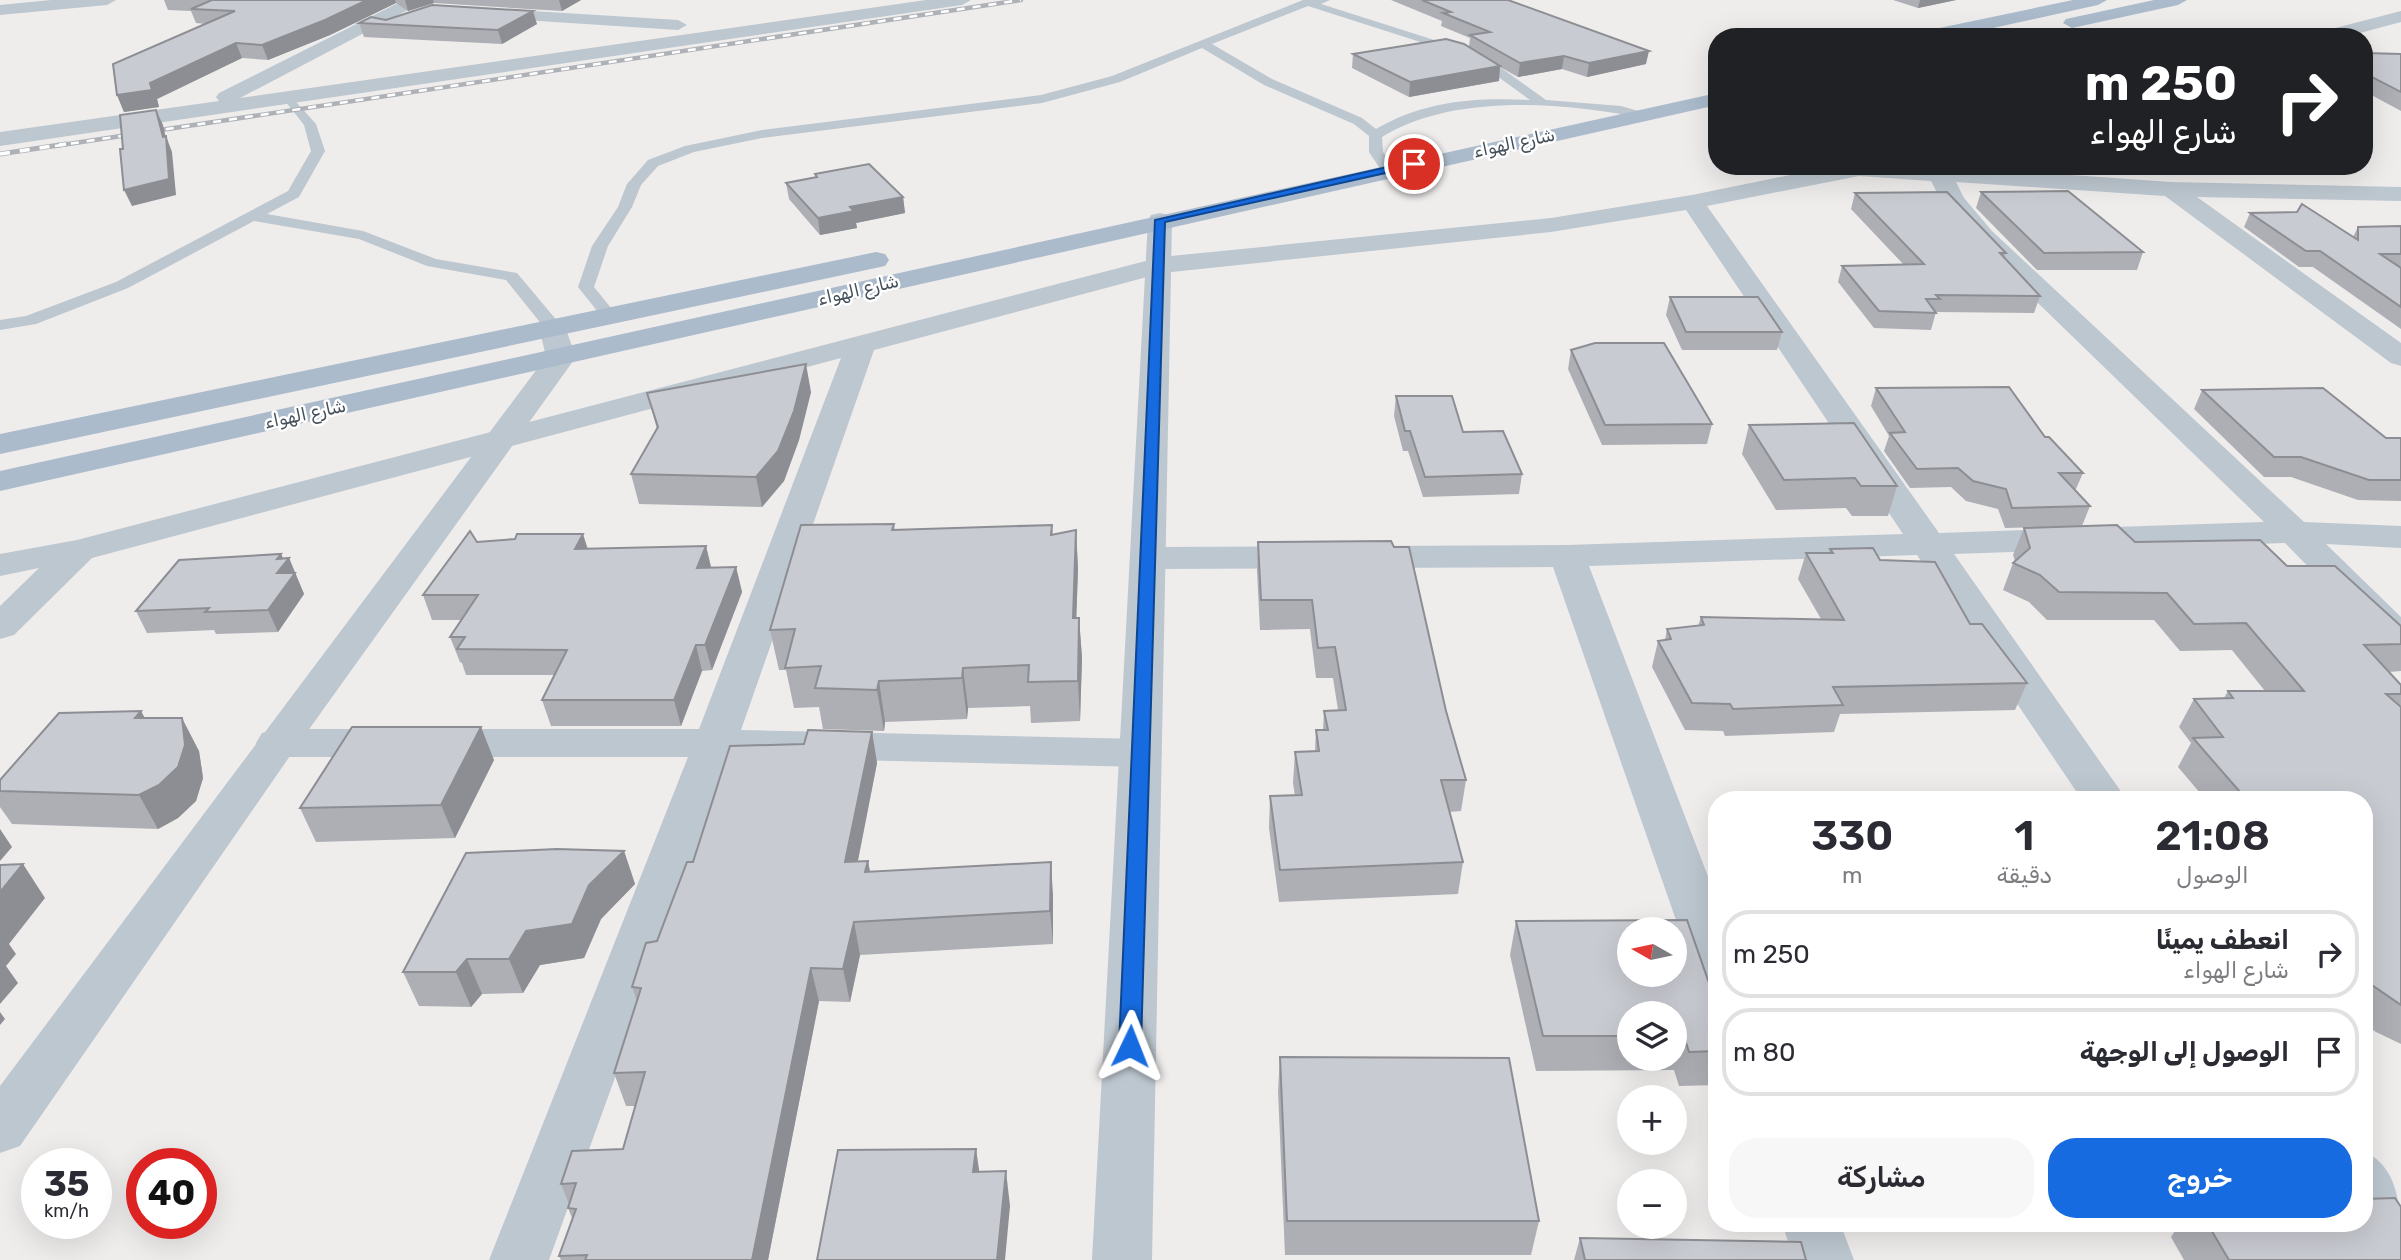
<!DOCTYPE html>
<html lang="ar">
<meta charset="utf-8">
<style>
body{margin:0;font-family:Rubik,Vazirmatn,sans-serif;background:#f7f7f7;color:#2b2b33;direction:rtl;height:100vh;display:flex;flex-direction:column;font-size:26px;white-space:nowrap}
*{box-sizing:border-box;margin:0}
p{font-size:23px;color:#7c7c81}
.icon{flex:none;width:38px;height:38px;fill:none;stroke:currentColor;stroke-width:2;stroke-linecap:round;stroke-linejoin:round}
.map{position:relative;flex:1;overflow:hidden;direction:ltr}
.details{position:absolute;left:1708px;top:791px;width:665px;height:441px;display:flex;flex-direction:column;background:#fff;border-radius:28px;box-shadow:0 7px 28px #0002;direction:rtl}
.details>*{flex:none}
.guide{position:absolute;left:1708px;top:28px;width:665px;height:147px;border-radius:28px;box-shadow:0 7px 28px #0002;direction:rtl;background:#202124;color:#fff;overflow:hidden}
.needle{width:46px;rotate:279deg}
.buttons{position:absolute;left:1617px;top:917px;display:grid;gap:14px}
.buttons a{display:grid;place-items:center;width:70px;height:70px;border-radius:50%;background:#fff;box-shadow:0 7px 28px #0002;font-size:35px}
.speed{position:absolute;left:21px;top:1148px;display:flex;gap:14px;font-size:35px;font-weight:700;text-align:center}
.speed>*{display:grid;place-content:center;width:91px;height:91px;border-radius:50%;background:#fff;box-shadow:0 7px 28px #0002;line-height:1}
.speed small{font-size:18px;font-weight:400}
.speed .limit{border:10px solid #d22;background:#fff;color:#111}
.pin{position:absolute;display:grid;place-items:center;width:60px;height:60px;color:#fff;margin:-30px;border:4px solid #fff;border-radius:50%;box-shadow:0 2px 7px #0007}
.me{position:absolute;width:77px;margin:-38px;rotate:2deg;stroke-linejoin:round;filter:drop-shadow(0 0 5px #0008)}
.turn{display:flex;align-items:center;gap:24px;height:147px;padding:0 21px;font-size:32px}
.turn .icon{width:91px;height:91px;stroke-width:2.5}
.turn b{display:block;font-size:49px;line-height:60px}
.eta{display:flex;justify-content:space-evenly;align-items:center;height:119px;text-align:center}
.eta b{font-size:42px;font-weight:600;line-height:49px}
.cta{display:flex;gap:14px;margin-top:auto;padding:14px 21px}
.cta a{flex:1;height:80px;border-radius:28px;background:#166be0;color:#fff;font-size:28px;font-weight:600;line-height:80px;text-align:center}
.cta a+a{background:#f7f7f7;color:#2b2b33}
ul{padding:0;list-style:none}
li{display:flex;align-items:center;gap:21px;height:88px;margin:0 14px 10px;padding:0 7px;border:4px solid #e1e1e2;border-radius:28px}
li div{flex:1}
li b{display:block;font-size:26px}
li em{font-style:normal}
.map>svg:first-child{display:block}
</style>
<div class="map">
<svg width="2401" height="1260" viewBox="0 0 2401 1260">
<rect width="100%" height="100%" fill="#efecec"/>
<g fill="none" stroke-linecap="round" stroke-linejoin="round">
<g fill="#bdc7cf" fill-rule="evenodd">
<path d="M1303,0H1330L1321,4L1472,52L1500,67L1546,100L1621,106L1652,115L1646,119C1566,102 1453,93 1382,137L1383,152L1395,170L1388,174L1383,173L1369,152V136L1354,124L1264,85L1202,48L1120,82L1042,103L762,138L694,152L658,166L641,185L632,207L608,246L594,287L616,314L614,317H602L578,287L592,246L618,207L627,184L648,160L685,146L762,130L1041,95L1112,76ZM1308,6L1464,56L1483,66L1530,100C1475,97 1423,101 1376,129L1362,118L1272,79L1212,44Z"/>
<path d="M288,93L316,124L325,151L299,197L267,214L363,231L436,259L517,273L559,323L561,327L559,331H547L506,280L427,266L359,239L254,221L128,288L36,324L0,330V320L26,316L116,282L288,191L311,151L304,125L282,97Z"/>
</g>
<g fill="#bdc7cf" fill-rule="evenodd">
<path d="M51,0H116L107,5L0,15V5Z"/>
<path d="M404,0H427L240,98L926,0H971L962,5L0,146V132L219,101L216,97L219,93Z"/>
<path d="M483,8L678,20L687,25L678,30L477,17L474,13Z"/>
<path d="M2401,11V22L2345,37H2314L2316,33Z"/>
<path d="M1834,166H1944L2171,182L2401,187V201L2197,197L2401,343V366L2391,363L2165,196L1956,182L1964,198L1992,231L2304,522L2401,526V548L2326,544L2401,617V651L2387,647L2285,543L1954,554L2127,800H2082L1917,555L1589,566L1717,900V985L1699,980L1692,966L1553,567L1150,569L1137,566L1132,558L1137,550L1150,547L1567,545L1903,534L1686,210L1551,232L1162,273L874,350L741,730L1141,739L1156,743L1162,753L1156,763L1141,767L731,757L549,1260H489L688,757H277L262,753L256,743L262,733L277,729H699L841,358L92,558L14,635L0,639V606L39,568L0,576V554L77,540L1161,257L1551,218L1692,195ZM1859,176L1931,181L1944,206L1974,241L2264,522L1939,533L1707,206Z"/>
<path d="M2364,1151C2401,1169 2401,1211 2401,1256L2380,1248L2364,1223Z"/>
<path d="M1782,1223H1840L1854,1260H1794Z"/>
</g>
<g fill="#bdc7cf" fill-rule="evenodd">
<path d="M1160,213L1169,215L1172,220L1152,1260H1092L1148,220L1151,215Z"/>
<path d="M553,318L563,321L576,357L292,753L20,1146L0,1153V1086L546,357L539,327L543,321Z"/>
</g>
<g fill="#abbbcc" fill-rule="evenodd">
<path d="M2073,0H2107L2098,5L1952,37H1916L1925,31Z"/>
<path d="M2154,0H2187L2178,5L2072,28L2063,23L2066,19Z"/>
<path d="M1717,93V105L0,491V471Z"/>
<path d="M876,252L885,254L889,260L885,266L0,454V434Z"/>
</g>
<defs>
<path id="rail-far1" d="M55,146L1021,0"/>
<path id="rail" d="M0,154L66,144"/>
</defs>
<use href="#rail-far1" stroke="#aeb2b7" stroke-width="4.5"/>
<use href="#rail" stroke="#aeb2b7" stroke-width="5"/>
<use href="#rail-far1" stroke="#fff" stroke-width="2.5" stroke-dasharray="8" stroke-linecap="butt"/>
<use href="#rail" stroke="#fff" stroke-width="3.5" stroke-dasharray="10" stroke-linecap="butt"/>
</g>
<g fill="#adafb5" fill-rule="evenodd">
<path d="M164,0H581L562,11L434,3L408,11L396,3L330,35L268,60L242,58L157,99L159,107L124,112L117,95L206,24L196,23L191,11L168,10Z"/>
<path d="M1391,0H1508L1646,64L1587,77L1562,69L1518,77L1500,67L1499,81L1409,97L1352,68L1353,54L1469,47L1470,38L1441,26L1442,21Z"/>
<path d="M1893,0H1956L1918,8Z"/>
<path d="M386,20L537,24L502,44L364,37L359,23Z"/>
<path d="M2364,53L2401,54V111L2364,91Z"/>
<path d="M815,174L903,197L905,213L856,223L857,228L820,235L789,199L786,183L815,178Z"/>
<path d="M1981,192L2143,252L2137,270H2037L1976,208Z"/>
<path d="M1855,193L2006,253L2004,258L2040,296L2034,313L1936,312L1931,330L1874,328L1838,282L1842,266L1904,265L1851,209Z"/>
<path d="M2250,213L2353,237L2358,227L2401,226V329L2313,267H2299L2244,227Z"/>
<path d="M1670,297L1782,332L1777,350H1682L1666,315Z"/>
<path d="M1571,350L1712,424L1707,444L1602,445L1568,369Z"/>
<path d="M1876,388L2045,437L2083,473L2075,491L2090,506L2082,526L2005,528L1998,509L1966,501L1951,487L1910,488L1884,451L1889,436L1871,406Z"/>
<path d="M2202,390L2386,438H2401V501L2358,500L2291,477H2264L2194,409Z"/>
<path d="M811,392L799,440L784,481L762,507L639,504L631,474L657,429L647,393Z"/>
<path d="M1396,396L1463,432L1522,474L1519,494L1423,497L1408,451H1403L1394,416Z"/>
<path d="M1749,425L1897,486L1888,516H1852L1846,508L1776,510L1742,454Z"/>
<path d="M894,524L895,530L1052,525L1053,535L1076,530L1078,569L1076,618H1079L1082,658L1080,721L1031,723L1030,706L968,708L967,719L885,722L884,731L823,729L819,707L794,708L786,670H779L770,630Z"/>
<path d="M2024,528L2135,542L2287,566L2401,626V671L2389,672L2401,685V1044L2376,1032L2364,1024V800H2206L2178,767L2191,743L2179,727L2194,699L2224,698L2228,691H2265L2232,650L2180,651L2154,620H2047L2029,602L2003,590L2013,563L2015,561L2013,555Z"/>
<path d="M477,542L588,549L706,546L711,568L736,567L742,592L712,670L702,671L681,726H551L542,700L554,675H466L462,663L460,662L450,637L461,620H432L423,595Z"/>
<path d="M1258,542L1446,711L1466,780L1461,811L1449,812L1463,862L1458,894L1279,902L1269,828L1270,796H1295L1293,783L1295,752L1315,751L1316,730H1323L1324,711L1338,710L1333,678H1316L1310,629L1260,630L1257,571Z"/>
<path d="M1830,549L1880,560L1970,624L2027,683L2015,710L1840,714L1834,732L1725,736L1723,731L1685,730L1652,667L1658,641L1665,640L1667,629L1698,626L1701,617L1821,619L1798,579L1806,553H1829Z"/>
<path d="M281,554L283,558H289L304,594L278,632L216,634L214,630L147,633L136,611Z"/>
<path d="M145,718L199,751L203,778L196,801L178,818L158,829L12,824L0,807V780Z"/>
<path d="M872,732L877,763L858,861H868L870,872L1053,895V944L860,955L850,1002L819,1001L768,1260H561L559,1256L572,1218L568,1208L569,1204L561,1184L623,1149L636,1106H626L614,1073L637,1001L632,987L657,941L693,862L804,744Z"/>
<path d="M494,760L455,838L316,842L300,808Z"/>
<path d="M624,851L635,884L601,919L584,958L540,965L523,993L482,994L471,1007L419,1006L403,972Z"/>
<path d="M1516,921L1717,1006V1085L1679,1086L1674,1070L1536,1071L1510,955ZM1629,1013H1675V1059H1629Z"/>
<path d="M1280,1057L1539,1221L1531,1255H1285L1278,1091Z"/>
<path d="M2180,1223H2364L2401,1260H2184L2171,1237Z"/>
<path d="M1580,1238L1806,1260H1574Z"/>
</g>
<g fill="#8d8e93">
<path d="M367,0H395L396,3L330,35L268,60L262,45Z"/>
<path d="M405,0H433L434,3L408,11Z"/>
<path d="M559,0H581L562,11Z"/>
<path d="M1920,0H1956L1918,8Z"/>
<path d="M533,11L537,24L502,44L498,30Z"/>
<path d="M236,43L242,58L157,99L159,107L124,112L117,95L150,83Z"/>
<path d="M1649,51L1646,64L1587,77L1589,63Z"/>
<path d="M1564,56L1562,69L1518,77L1520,63Z"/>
<path d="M1500,66L1499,81L1409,97L1410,82Z"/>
<path d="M156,110L163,125L166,139V136L172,152L176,195L132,206L124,190L163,137Z"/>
<path d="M903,197L905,213L856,223L857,228L820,235L818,218L850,207Z"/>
<path d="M806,364L811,392L799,440L784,481L762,507L756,477Z"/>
<path d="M1076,530L1078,569L1075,658L1073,618Z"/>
<path d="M583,534L591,559L575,549Z"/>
<path d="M706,546L712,571L697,568Z"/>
<path d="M281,554L285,563L289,558L304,594L278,632L268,610L277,573V559Z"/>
<path d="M736,567L742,592L712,670L705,645Z"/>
<path d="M1079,618L1082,658L1080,721L1078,681Z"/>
<path d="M696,645L702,671L681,726L674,700Z"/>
<path d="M963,668L968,708L967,719L962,678Z"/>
<path d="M879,681L885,722L884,731L877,690Z"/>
<path d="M141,711L159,744L135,718Z"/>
<path d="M182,718L199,751L203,778L196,801L178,818L158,829L139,795Z"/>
<path d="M481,727L494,760L455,838L441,805Z"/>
<path d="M872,732L877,763L851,895L845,862Z"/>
<path d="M0,829L12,847L0,861Z"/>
<path d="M624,851L635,884L601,919L584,958L540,965L523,993L509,959L526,931L589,885Z"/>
<path d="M868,861L874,894L865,872Z"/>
<path d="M1051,862L1053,895V944L1050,911Z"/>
<path d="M23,864L45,898L9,944L16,954L6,966L18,983L0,1004V892Z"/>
<path d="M854,922L860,955L850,1002L843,969Z"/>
<path d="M467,959L482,994L471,1007L456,972Z"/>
<path d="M811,968L819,1001L768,1260H752Z"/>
<path d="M0,1012L5,1019L0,1025Z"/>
<path d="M976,1149L981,1183L973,1172Z"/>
<path d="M1006,1171L1010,1206L1005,1260H997Z"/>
</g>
<g fill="#c9cbd2" stroke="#8d8e93" stroke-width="2" fill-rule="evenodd">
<path d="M212,0H367L325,20L262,45L236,43L150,83L152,90L117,95L113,64L235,11L191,9Z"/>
<path d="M1422,0H1508L1649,51L1589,63L1564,56L1520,63L1470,35L1490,32L1443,13L1451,12Z"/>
<path d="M432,5L533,11L498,30L359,23L371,17L386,20Z"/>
<path d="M1446,39L1464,44L1500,66L1410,82L1353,54Z"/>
<path d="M2364,53L2401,54V92L2364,73Z"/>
<path d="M156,110L163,137L166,136L169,179L124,190L120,149H123L120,115Z"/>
<path d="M869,164L903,197L850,207L854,211L818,218L786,183L817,177L815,174Z"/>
<path d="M2068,191L2143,252L2044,253L1981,192Z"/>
<path d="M1947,192L2006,253H2000L2040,296L1936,295L1940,299H1926L1936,313L1879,311L1842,266L1924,264L1855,193Z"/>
<path d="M2302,204L2358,240V227L2401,226V254H2380L2401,268V307L2320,251H2306L2250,213L2297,212Z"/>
<path d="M1670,297H1758L1782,332H1686Z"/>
<path d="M1595,343H1664L1712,424L1605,425L1571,350Z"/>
<path d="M806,364L794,411L778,451L756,477L631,474L658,427L647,393Z"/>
<path d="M2009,387L2045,437H2049L2083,473H2059L2090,506L2012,508L2006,489L1973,481L1958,468L1917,469L1890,433L1905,432L1876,388Z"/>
<path d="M2323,388L2386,438H2401V480H2369L2301,457H2274L2202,390Z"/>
<path d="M1396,396H1452L1463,432L1503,431L1522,474L1425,477L1410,431H1405Z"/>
<path d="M1854,423L1897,486H1861L1855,478L1784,480L1749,425Z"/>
<path d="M894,524L892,530L1052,525L1051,535L1076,530L1073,618H1079L1078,681L1028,682L1029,665L963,668L962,678L879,681L877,690L815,688L821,666L785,668L795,629L770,630L801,525Z"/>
<path d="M2117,525L2135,542L2260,540L2287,566H2335L2401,626V644L2364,645L2401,685V694H2386L2401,707V1005L2366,981L2364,978V800H2247L2193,738L2223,737L2194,699L2233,698L2228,691H2304L2246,623L2194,624L2167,593L2059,592L2040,575L2013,563L2030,548L2024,528Z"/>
<path d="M470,531L477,542L515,539L517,534H583L575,549L706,546L697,568L736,567L705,645H696L674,700H542L567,650L457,649L465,637H450L478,595H423Z"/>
<path d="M1391,541L1394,547H1409L1446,711L1466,780H1441L1463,862L1280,870L1270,796L1302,795L1295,752L1319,751L1316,730H1328L1324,711L1346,710L1335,647L1318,648L1312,600H1261L1258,542Z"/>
<path d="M1873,548L1880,560L1935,562L1970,624H1982L2027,683L1833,687L1843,705L1733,709L1730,704L1692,703L1658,641L1671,639L1667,629L1704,625L1701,617L1844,620L1806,553H1833L1830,549Z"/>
<path d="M281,554L277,559L289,558L277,573H295L268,610L205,612L209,608L136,611L179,560Z"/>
<path d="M141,711L135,718H182L185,745L178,767L159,785L139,795L0,791V780L59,713Z"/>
<path d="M352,727H481L441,805L300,808Z"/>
<path d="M808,730L872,732L845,862L868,861L865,872L1051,862L1050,911L854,922L843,969L811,968L752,1260H585L587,1255L559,1256L576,1209L568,1208L576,1183L561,1184L572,1151L623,1149L645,1072L614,1073L641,988L632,987L646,943L657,941L687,862H693L730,746L804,744Z"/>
<path d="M557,849L624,851L589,885L572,924L526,931L509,959H467L456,972H403L466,853Z"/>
<path d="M23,864L0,892V865Z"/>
<path d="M1687,920L1717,1006V1051L1689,1052L1684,1036H1675V1013H1629V1036H1543L1516,921ZM1629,929H1675V975H1629Z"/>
<path d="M1280,1057L1509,1058L1539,1221H1287Z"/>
<path d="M976,1149L973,1172L1006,1171L997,1260H817L838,1150Z"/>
<path d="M2395,1198L2401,1207V1260H2229L2207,1223H2364V1199Z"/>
<path d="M1580,1238L1801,1242L1806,1260H1585Z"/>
</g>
<path fill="#166be0" stroke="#0e4692" stroke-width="2" d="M1414,161L1417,166L1165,222L1141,1046L1138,1053L1130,1055L1122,1053L1119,1046L1155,220Z"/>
<g text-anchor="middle" stroke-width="5" stroke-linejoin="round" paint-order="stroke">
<g font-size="18" fill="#45505a" stroke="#fff">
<text transform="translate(1514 143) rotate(-12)" y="6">شارع الهواء</text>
<text transform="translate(858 290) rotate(-13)" y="6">شارع الهواء</text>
<text transform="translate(305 414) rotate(-12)" y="6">شارع الهواء</text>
</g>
</g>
</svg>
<div class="buttons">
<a><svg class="needle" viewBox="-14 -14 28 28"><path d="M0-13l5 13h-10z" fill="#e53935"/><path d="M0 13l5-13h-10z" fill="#7c7c81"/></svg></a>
<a><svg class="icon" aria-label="layers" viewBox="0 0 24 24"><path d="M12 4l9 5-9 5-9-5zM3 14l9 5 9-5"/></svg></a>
<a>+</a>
<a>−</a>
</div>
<div class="speed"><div>35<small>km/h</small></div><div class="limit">40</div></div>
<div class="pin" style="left:1414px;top:164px;background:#d93025"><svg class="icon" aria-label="arrive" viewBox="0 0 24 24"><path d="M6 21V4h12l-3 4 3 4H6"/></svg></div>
<svg class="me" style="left:1130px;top:1046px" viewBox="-20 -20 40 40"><path d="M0-17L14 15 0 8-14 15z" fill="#166be0" stroke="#fff" stroke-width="4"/></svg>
<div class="guide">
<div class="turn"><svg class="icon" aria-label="right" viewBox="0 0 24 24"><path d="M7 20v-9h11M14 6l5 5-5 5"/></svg><div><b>250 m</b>شارع الهواء</div></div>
</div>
<section class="details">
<div class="eta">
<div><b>21:08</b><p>الوصول</p></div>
<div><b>1</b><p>دقيقة</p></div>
<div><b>330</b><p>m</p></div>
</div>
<ul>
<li><svg class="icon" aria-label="right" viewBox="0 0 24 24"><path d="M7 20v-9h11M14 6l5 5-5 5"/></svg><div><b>انعطف يمينًا</b><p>شارع الهواء</p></div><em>250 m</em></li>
<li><svg class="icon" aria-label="arrive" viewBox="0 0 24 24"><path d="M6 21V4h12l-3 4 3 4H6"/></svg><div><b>الوصول إلى الوجهة</b></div><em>80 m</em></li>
</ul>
<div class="cta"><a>خروج</a><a>مشاركة</a></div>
</section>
</div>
